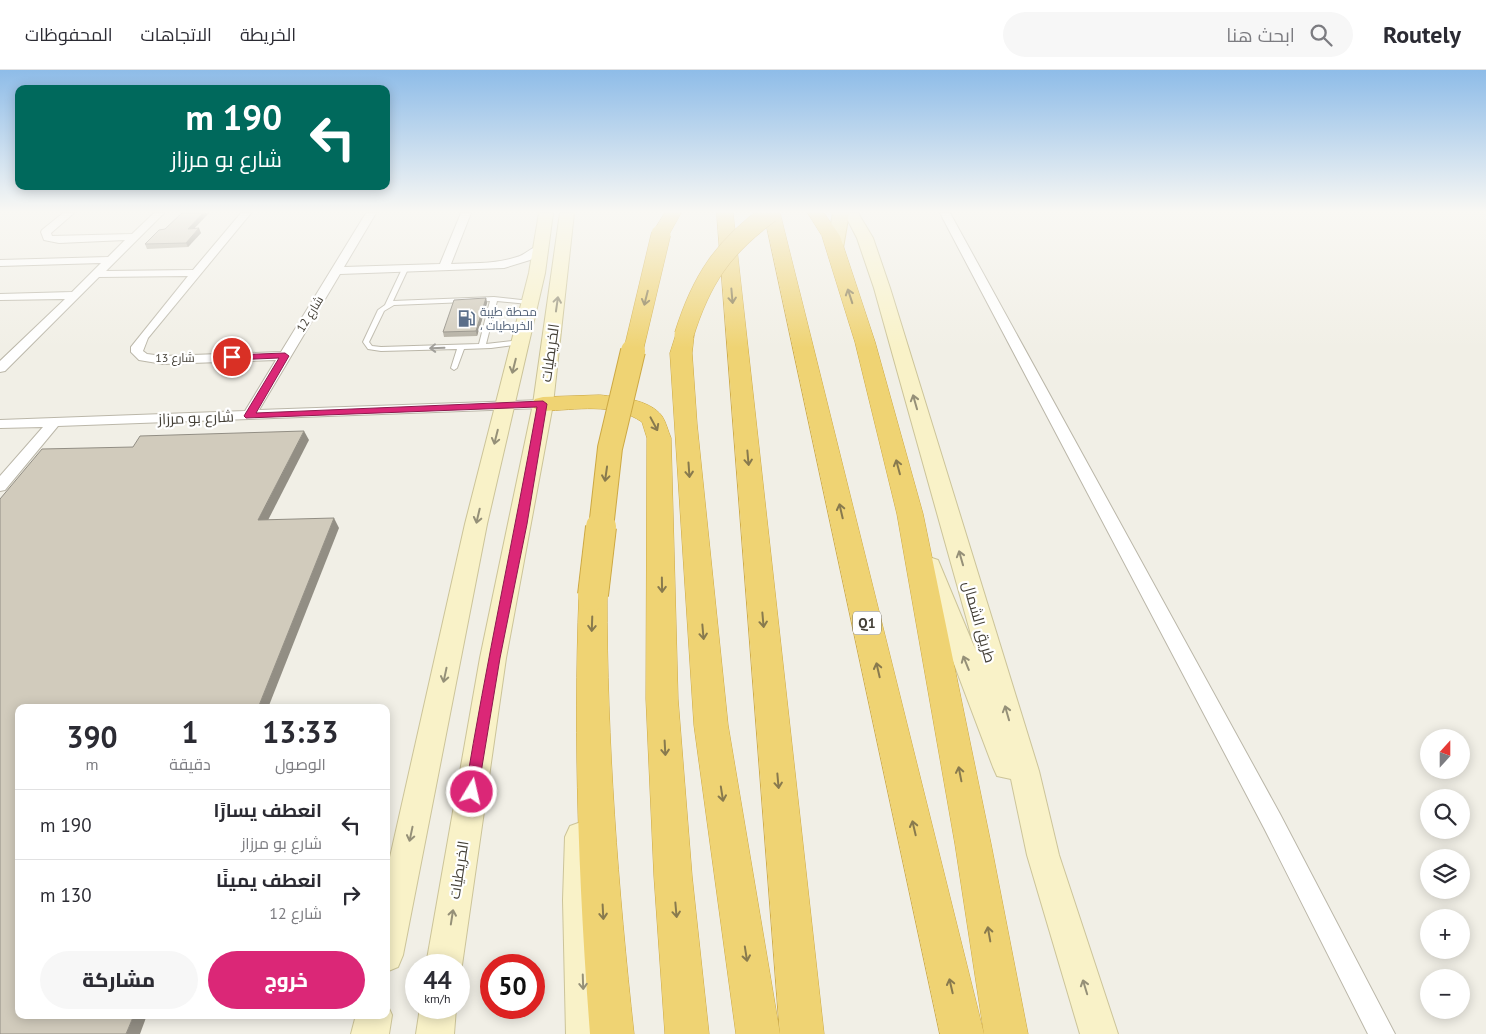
<!DOCTYPE html>
<html lang="ar">
<meta charset="utf-8">
<style>
body{margin:0;font-family:"PT Sans",Cairo,sans-serif;background:#f7f7f7;color:#2b2b33;direction:rtl;height:100vh;display:flex;flex-direction:column;font-size:19px;white-space:nowrap}
*{box-sizing:border-box;margin:0}
p{font-size:16px;color:#7c7c81}
.icon{flex:none;width:28px;height:28px;fill:none;stroke:currentColor;stroke-width:2;stroke-linecap:round;stroke-linejoin:round}
.map{position:relative;flex:1;overflow:hidden;direction:ltr}
.sheet{position:absolute;left:15px;top:634px;width:375px;height:315px;display:flex;flex-direction:column;background:#fff;border-radius:10px;box-shadow:0 2px 12px #0003;direction:rtl}
.sheet>*{flex:none}
.top-card{position:absolute;left:15px;top:15px;width:375px;height:105px;border-radius:10px;box-shadow:0 2px 12px #0003;direction:rtl;background:#00695c;color:#fff;overflow:hidden}
.needle{width:32px;rotate:21deg}
.fabs{position:absolute;left:1420px;top:659px;display:grid;gap:10px}
.fabs a{display:grid;place-items:center;width:50px;height:50px;border-radius:50%;background:#fff;box-shadow:0 2px 12px #0003;font-size:25px}
.speed{position:absolute;left:405px;top:884px;display:flex;gap:10px;font-size:25px;font-weight:700;text-align:center}
.speed>*{display:grid;place-content:center;width:65px;height:65px;border-radius:50%;background:#fff;box-shadow:0 2px 12px #0003;line-height:1}
.speed small{font-size:12px;font-weight:400}
.speed .limit{border:8px solid #d22;background:#fff;color:#111}
.pin{position:absolute;display:grid;place-items:center;width:42px;height:42px;color:#fff;margin:-21px;border:2px solid #fff;border-radius:50%;box-shadow:0 1px 5px #0007}
.me{position:absolute;width:55px;margin:-28px;rotate:9deg;stroke-linejoin:round;filter:drop-shadow(0 0 4px #0008)}
.turn{display:flex;align-items:center;gap:18px;height:105px;padding:0 25px;font-size:22px}
.turn .icon{width:65px;height:65px;stroke-width:2.5}
.turn b{display:block;font-size:35px;line-height:42px}
.eta{display:flex;justify-content:space-evenly;align-items:center;height:85px;text-align:center}
.eta b{font-size:30px;font-weight:800;line-height:35px}
.primary-button{display:flex;gap:10px;margin-top:auto;padding:10px 25px}
.primary-button a{flex:1;height:58px;border-radius:30px;background:#db2777;color:#fff;font-size:20px;font-weight:800;line-height:58px;text-align:center}
.primary-button a+a{background:#f7f7f7;color:#2b2b33}
ul{padding:0;list-style:none}
li{display:flex;align-items:center;gap:15px;height:70px;padding:0 25px;border-top:1px solid #e1e1e2}
li div{flex:1}
li b{display:block;font-size:19px}
li em{font-style:normal}
header{display:flex;align-items:center;gap:30px;box-sizing:border-box;height:70px;padding:0 25px;background:#fff;border-bottom:1px solid #e1e1e2}
header strong{font-size:24px}
nav{display:flex;gap:28px;margin-inline-start:auto;font-size:18px}
.search{width:350px;height:45px;background:#f7f7f7;display:flex;align-items:center;gap:12px;box-sizing:border-box;padding:0 18px;border-radius:28px;color:#7c7c81;font-size:19px}
.map>svg:first-child{display:block}
</style>
<header>
<strong>Routely</strong>
<div class="search"><svg class="icon" aria-label="search" viewBox="0 0 24 24"><circle cx="10" cy="10" r="6"/><path d="M15 15l6 6"/></svg>ابحث هنا</div>
<nav><a>الخريطة</a><a>الاتجاهات</a><a>المحفوظات</a></nav>
</header>
<div class="map">
<svg width="1486" height="964" viewBox="0 0 1486 964">
<rect width="100%" height="100%" fill="#f1efe6"/>
<g fill="none" stroke-linecap="round" stroke-linejoin="round">
<defs>
<path id="service" d="M405,197L408,199L393,231L494,227L530,231V233L528,234L497,231L486,274L520,270L523,272L520,274L491,278L464,279L457,298L454,300L451,298L457,279L381,281L368,279L363,272L378,240L385,235L402,199ZM490,231L479,274L381,277L372,276L369,272L384,241L394,235Z"/>
<g id="minor">
<path d="M63,143H74L51,163L52,166L132,164L154,143H164L106,201L193,200L241,143H251L148,268L143,281L147,284L163,286L281,282L366,143H376L344,197L440,194L461,143H471L451,194C473,193 496,194 517,187C526,185 535,173 545,176L546,178L530,190L504,198L340,204L259,340L543,330L550,334L543,338L58,356L5,420L0,421V406L43,357L0,358V350L245,341L276,290L163,294L139,290L131,282V277L188,206L99,207L5,301L0,302V291L65,229L0,230V224L72,222L101,193L0,196V190L108,187L125,170L59,173L44,170L41,162L42,160Z"/>
<path d="M940,143H950L1280,744L1395,964H1368L1264,758Z"/>
</g>
<g id="secondary">
<path d="M539,143H553L545,203L487,454L403,885L398,897L386,902V805L465,454L529,203Z"/>
<path d="M560,143H574L553,334L506,588L462,895L459,902V895H426L480,588L533,334Z"/>
<path d="M844,143H858L873,168L890,218L1039,701L1059,785L1118,964H1080L1027,785L1011,709L997,706L993,697L917,496L920,490L929,487L938,490L975,579L874,218L857,168Z"/>
<path d="M581,752L592,756L597,767V830L604,964H566L563,830L565,767L570,756Z"/>
<path d="M386,932L392,945L389,964H351L356,945H386Z"/>
<path d="M420,938H456L454,964H416Z"/>
</g>
<path id="primary" d="M833,143H849L843,178L841,182H829L827,178Z"/>
<g id="motorway">
<path d="M665,143H681L667,168H655L652,164Z"/>
<path d="M717,143H733L824,964H780Z"/>
<path d="M764,143H780L984,964H940Z"/>
<path d="M808,143H824L840,166L875,272L923,444L991,774L1028,964H984L955,774L897,444L855,272L822,166Z"/>
<path d="M684,259L691,261L694,265L692,283L697,354L728,655L780,964H736L694,655L670,283L677,261Z"/>
<path d="M600,325C619,327 649,329 662,346C666,352 668,361 671,368L678,629L692,806L709,964H665L654,806L646,629L647,368L642,352C613,332 576,340 543,341L535,339L532,334L535,329L543,327Z"/>
<path d="M593,514L603,517L607,525C607,672 618,818 634,964H590C579,818 573,672 579,525L583,517Z"/>
</g>
</defs>
<use href="#service" stroke="#bbb7a9" stroke-width="2"/>
<use href="#minor" stroke="#bbb7a9" stroke-width="2"/>
<use href="#secondary" stroke="#ccc499" stroke-width="2"/>
<use href="#primary" stroke="#d7c26e" stroke-width="2"/>
<use href="#motorway" stroke="#cda944" stroke-width="1"/>
<use href="#service" fill="#fff" fill-rule="evenodd"/>
<use href="#minor" fill="#fff" fill-rule="evenodd"/>
<use href="#secondary" fill="#f9f2c8" fill-rule="evenodd"/>
<use href="#primary" fill="#f4e49c" fill-rule="evenodd"/>
<use href="#motorway" fill="#efd373" fill-rule="evenodd"/>
<defs>
<g id="motorway-bridge-far2">
<path d="M684,265C701,210 723,177 770,143"/>
<path d="M633,282L661,164"/>
</g>
<path id="motorway-bridge-far1" d="M601,458L610,378L633,281"/>
<path id="motorway-bridge" d="M593,525L601,457"/>
</defs>
<use href="#motorway-bridge-far2" stroke="#cda944" stroke-width="20" stroke-linecap="butt"/>
<use href="#motorway-bridge-far1" stroke="#cda944" stroke-width="26" stroke-linecap="butt"/>
<use href="#motorway-bridge" stroke="#cda944" stroke-width="32" stroke-linecap="butt"/>
<use href="#motorway-bridge-far2" stroke="#efd373" stroke-width="19"/>
<use href="#motorway-bridge-far1" stroke="#efd373" stroke-width="24"/>
<use href="#motorway-bridge" stroke="#efd373" stroke-width="30"/>
</g>
<g fill="#b4afa2">
<path d="M195,159L201,163L188,177L147,179L145,174Z"/>
<path d="M486,228L487,233L477,266L444,267L443,262Z"/>
</g>
<g fill="#928e84">
<path d="M203,143H209L190,163L188,159Z"/>
<path d="M199,158L201,163L188,177L186,173Z"/>
<path d="M486,228L487,233L477,266L476,261Z"/>
<path d="M304,361L309,370L263,460L258,450Z"/>
<path d="M334,448L339,458L268,638H258Z"/>
<path d="M134,945H147L140,964H126Z"/>
</g>
<g fill="#d1cbbc" stroke="#928e84">
<path d="M182,143H203L188,159L199,158L186,173L145,174L159,160L165,159Z"/>
<path d="M486,228L476,261L443,262L454,230Z"/>
<path d="M304,361L258,450L334,448L258,638H19V945H134L126,964H0V429L42,379L133,377L140,366Z"/>
</g>
<defs><path id="oneway-shaft" d="M-6 0H5M1.5-3L5.5 0L1.5 3" fill="none" stroke-width="1.6" stroke-linecap="round" stroke-linejoin="round" transform="scale(1.25)"/></defs>
<g stroke="#887a4e">
<use href="#oneway-shaft" transform="translate(732 226) rotate(85)"/>
<use href="#oneway-shaft" transform="translate(850 226) rotate(-108)"/>
<use href="#oneway-shaft" transform="translate(646 228) rotate(104)"/>
<use href="#oneway-shaft" transform="translate(654 354) rotate(62)"/>
<use href="#oneway-shaft" transform="translate(748 388) rotate(85)"/>
<use href="#oneway-shaft" transform="translate(898 397) rotate(-105)"/>
<use href="#oneway-shaft" transform="translate(689 400) rotate(86)"/>
<use href="#oneway-shaft" transform="translate(606 404) rotate(98)"/>
<use href="#oneway-shaft" transform="translate(841 441) rotate(-103)"/>
<use href="#oneway-shaft" transform="translate(662 515) rotate(89)"/>
<use href="#oneway-shaft" transform="translate(763 550) rotate(85)"/>
<use href="#oneway-shaft" transform="translate(592 554) rotate(92)"/>
<use href="#oneway-shaft" transform="translate(703 562) rotate(85)"/>
<use href="#oneway-shaft" transform="translate(878 600) rotate(-103)"/>
<use href="#oneway-shaft" transform="translate(665 678) rotate(87)"/>
<use href="#oneway-shaft" transform="translate(960 704) rotate(-101)"/>
<use href="#oneway-shaft" transform="translate(778 711) rotate(85)"/>
<use href="#oneway-shaft" transform="translate(722 724) rotate(81)"/>
<use href="#oneway-shaft" transform="translate(914 758) rotate(-103)"/>
<use href="#oneway-shaft" transform="translate(676 840) rotate(85)"/>
<use href="#oneway-shaft" transform="translate(603 842) rotate(87)"/>
<use href="#oneway-shaft" transform="translate(989 864) rotate(-100)"/>
<use href="#oneway-shaft" transform="translate(746 884) rotate(81)"/>
<use href="#oneway-shaft" transform="translate(951 916) rotate(-103)"/>
</g>
<g stroke="#959078">
<use href="#oneway-shaft" transform="translate(557 234) rotate(-82)"/>
<use href="#oneway-shaft" transform="translate(514 296) rotate(104)"/>
<use href="#oneway-shaft" transform="translate(915 332) rotate(-106)"/>
<use href="#oneway-shaft" transform="translate(496 367) rotate(104)"/>
<use href="#oneway-shaft" transform="translate(478 446) rotate(103)"/>
<use href="#oneway-shaft" transform="translate(961 488) rotate(-106)"/>
<use href="#oneway-shaft" transform="translate(966 593) rotate(-112)"/>
<use href="#oneway-shaft" transform="translate(445 605) rotate(102)"/>
<use href="#oneway-shaft" transform="translate(1007 643) rotate(-106)"/>
<use href="#oneway-shaft" transform="translate(411 764) rotate(102)"/>
<use href="#oneway-shaft" transform="translate(452 847) rotate(-81)"/>
<use href="#oneway-shaft" transform="translate(583 912) rotate(88)"/>
<use href="#oneway-shaft" transform="translate(1085 917) rotate(-107)"/>
</g>
<use stroke="#a19f9a" href="#oneway-shaft" transform="translate(437 278) rotate(178)"/>
<linearGradient id="sky" x2="0" y2="1"><stop stop-color="#8ebce8"/><stop offset="0.51" stop-color="#f9f8f4"/><stop offset="1" stop-color="#f9f8f4" stop-opacity="0"/></linearGradient>
<rect width="1486" height="278" fill="url(#sky)"/>
<path fill="#db2777" stroke="#8e194d" d="M285,283L289,286L256,343L543,331L547,334L527,454L500,588L477,727L472,729L467,727L465,722C486,593 514,466 537,337L246,348L244,346L279,288L232,290L228,287L232,285Z"/>
<defs>
<symbol id="fuel-bare" viewBox="-9 -9 18 18"><path d="M-5.5-6h7V0h2V4h1.3V-2.5L3-4.5l.8-.8L6-3V5H2.5V1h-1V6h-7ZM-4.2-4.7v3.2H.2V-4.7Z" fill="#5c6f8a" stroke="#fff" stroke-width="2.5" paint-order="stroke"/></symbol>
</defs>
<g fill-rule="evenodd">
<use href="#fuel-bare" x="454" y="236" width="25" height="25"/>
</g>
<g text-anchor="middle" stroke-width="4.5" stroke-linejoin="round" paint-order="stroke">
<g font-size="12" fill="#4e5e75" stroke="#fff" text-anchor="start">
<text x="480" y="246">محطة طيبة<tspan x="480" dy="14">، الخريطيات</tspan></text>
</g>
<g font-size="12" fill="#433f36" stroke="#fff">
<text transform="translate(310 244) rotate(-58)" y="4">شارع 12</text>
<text x="175" y="292">شارع 13</text>
</g>
<rect fill="#fff" stroke="#7b7972" stroke-width="1" x="853" y="541.5" width="28" height="23" rx="4"/>
<g font-size="14" font-weight="bold" fill="#433f36">
<text x="867" y="558">Q1</text>
</g>
<g font-size="15" fill="#433f36" stroke="#fff">
<text transform="translate(550 283) rotate(-82)" y="5">الخريطيات</text>
<text transform="translate(196 348) rotate(-2)" y="5">شارع بو مرزاز</text>
<text transform="translate(979 552) rotate(74)" y="5">طريق الشمال</text>
<text transform="translate(459 800) rotate(-81)" y="5">الخريطيات</text>
</g>
</g>
</svg>
<div class="fabs">
<a><svg class="needle" viewBox="-14 -14 28 28"><path d="M0-13l5 13h-10z" fill="#e53935"/><path d="M0 13l5-13h-10z" fill="#7c7c81"/></svg></a>
<a><svg class="icon" aria-label="search" viewBox="0 0 24 24"><circle cx="10" cy="10" r="6"/><path d="M15 15l6 6"/></svg></a>
<a><svg class="icon" aria-label="layers" viewBox="0 0 24 24"><path d="M12 4l9 5-9 5-9-5zM3 14l9 5 9-5"/></svg></a>
<a>+</a>
<a>−</a>
</div>
<div class="speed"><div>44<small>km/h</small></div><div class="limit">50</div></div>
<div class="pin" style="left:232px;top:287px;background:#d93025"><svg class="icon" aria-label="arrive" viewBox="0 0 24 24"><path d="M6 21V4h12l-3 4 3 4H6"/></svg></div>
<svg class="me" style="left:472px;top:722px" viewBox="-20 -20 40 40"><circle r="17" fill="#db2777" stroke="#fff" stroke-width="3"/><path d="M0-11L8 9 0 5-8 9z" fill="#fff"/></svg>
<div class="top-card">
<div class="turn"><svg class="icon" aria-label="left" viewBox="0 0 24 24"><path d="M17 20v-9H6M10 6l-5 5 5 5"/></svg><div><b>190 m</b>شارع بو مرزاز</div></div>
</div>
<section class="sheet">
<div class="eta">
<div><b>13:33</b><p>الوصول</p></div>
<div><b>1</b><p>دقيقة</p></div>
<div><b>390</b><p>m</p></div>
</div>
<ul>
<li><svg class="icon" aria-label="left" viewBox="0 0 24 24"><path d="M17 20v-9H6M10 6l-5 5 5 5"/></svg><div><b>انعطف يسارًا</b><p>شارع بو مرزاز</p></div><em>190 m</em></li>
<li><svg class="icon" aria-label="right" viewBox="0 0 24 24"><path d="M7 20v-9h11M14 6l5 5-5 5"/></svg><div><b>انعطف يمينًا</b><p>شارع 12</p></div><em>130 m</em></li>
</ul>
<div class="primary-button"><a>خروج</a><a>مشاركة</a></div>
</section>
</div>
